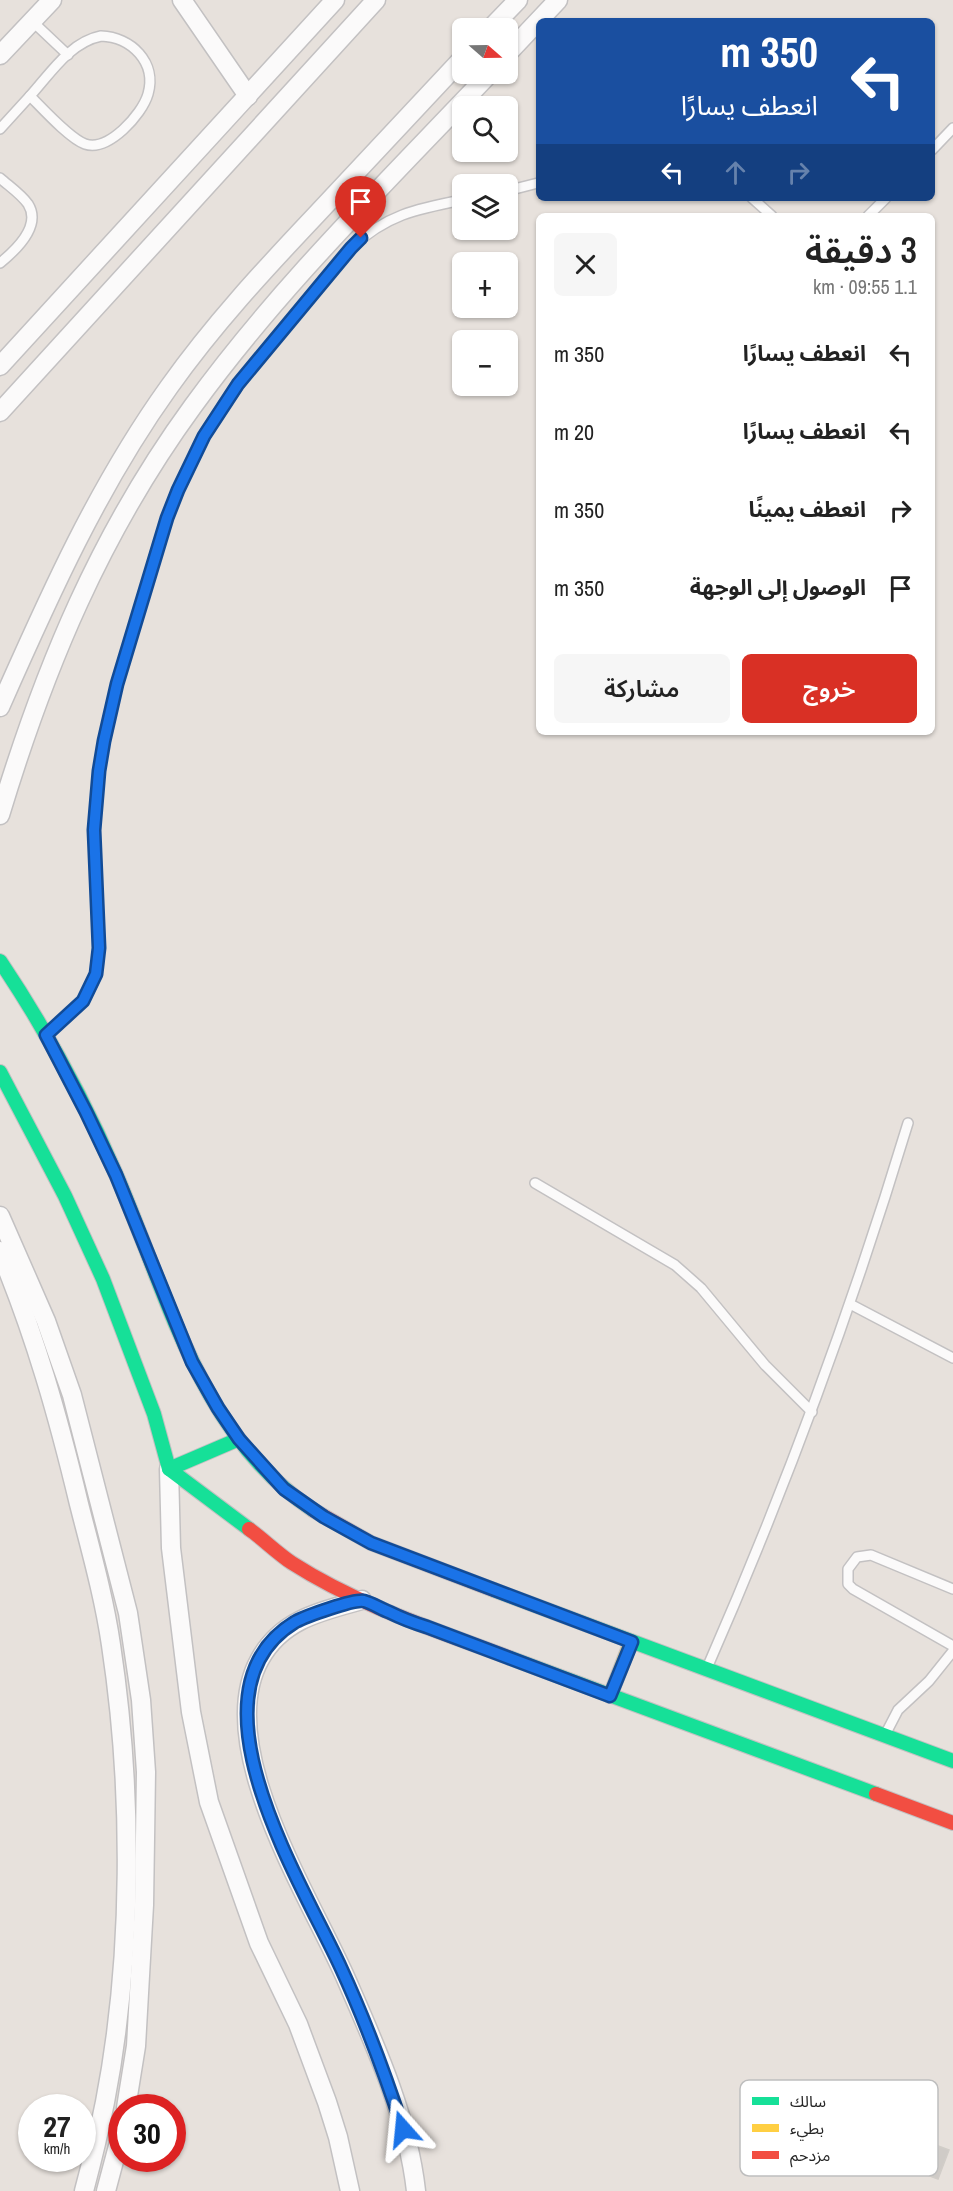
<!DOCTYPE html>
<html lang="ar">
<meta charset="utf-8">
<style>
body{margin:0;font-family:"Archivo Narrow","Noto Sans Arabic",sans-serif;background:#f6f6f6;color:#222;direction:rtl;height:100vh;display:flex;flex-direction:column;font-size:22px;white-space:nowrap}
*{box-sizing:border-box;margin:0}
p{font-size:20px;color:#767676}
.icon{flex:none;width:33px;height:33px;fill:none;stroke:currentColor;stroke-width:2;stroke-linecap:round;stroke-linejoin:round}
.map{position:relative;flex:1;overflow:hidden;direction:ltr}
.panel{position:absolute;left:536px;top:213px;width:399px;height:522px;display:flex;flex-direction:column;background:#fff;border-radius:9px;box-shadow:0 2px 4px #0004;direction:rtl}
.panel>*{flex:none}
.hud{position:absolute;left:536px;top:18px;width:399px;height:183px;border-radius:9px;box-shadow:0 2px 4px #0004;direction:rtl;background:#1a4fa0;color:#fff;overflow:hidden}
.needle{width:39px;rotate:110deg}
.buttons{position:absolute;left:452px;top:18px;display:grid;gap:12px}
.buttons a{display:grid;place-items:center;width:66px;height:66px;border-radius:9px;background:#fff;box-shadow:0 2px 4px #0004;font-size:30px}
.speed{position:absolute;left:18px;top:2094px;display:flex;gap:12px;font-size:30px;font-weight:700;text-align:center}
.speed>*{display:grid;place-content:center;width:78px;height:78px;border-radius:50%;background:#fff;box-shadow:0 2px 4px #0004;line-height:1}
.speed small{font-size:15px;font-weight:400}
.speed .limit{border:9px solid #d22;background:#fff;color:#111}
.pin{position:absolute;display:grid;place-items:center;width:51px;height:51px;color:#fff;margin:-62px -26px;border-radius:50% 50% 50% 0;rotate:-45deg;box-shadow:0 0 6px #0007}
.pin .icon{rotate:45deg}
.me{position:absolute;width:66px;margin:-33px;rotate:342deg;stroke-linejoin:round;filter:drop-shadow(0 0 4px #0008)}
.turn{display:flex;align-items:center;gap:21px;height:126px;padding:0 18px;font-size:27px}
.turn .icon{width:78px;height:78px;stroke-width:2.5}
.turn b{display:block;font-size:42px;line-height:51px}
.lanes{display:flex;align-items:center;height:57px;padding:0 18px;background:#0003;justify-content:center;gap:30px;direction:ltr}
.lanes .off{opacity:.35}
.round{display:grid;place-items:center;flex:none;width:63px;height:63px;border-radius:9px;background:#f6f6f6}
.headline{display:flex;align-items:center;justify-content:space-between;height:102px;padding:0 18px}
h1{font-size:36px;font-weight:600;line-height:45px}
.primary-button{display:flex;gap:12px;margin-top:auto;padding:12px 18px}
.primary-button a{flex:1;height:69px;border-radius:9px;background:#d93025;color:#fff;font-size:24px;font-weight:600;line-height:69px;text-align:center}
.primary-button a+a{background:#f6f6f6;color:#222}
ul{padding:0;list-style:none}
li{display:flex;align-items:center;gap:18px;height:78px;padding:0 18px}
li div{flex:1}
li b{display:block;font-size:22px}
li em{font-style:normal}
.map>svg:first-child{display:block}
</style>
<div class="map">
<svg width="953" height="2191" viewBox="0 0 953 2191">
<rect width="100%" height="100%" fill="#e7e1dc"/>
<path fill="#cfcbc7" stroke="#d1cdc8" stroke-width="1.5" d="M922,2140L949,2150L938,2179L911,2169Z"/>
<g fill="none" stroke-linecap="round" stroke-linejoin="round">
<defs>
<g id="lane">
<path d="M32,21L68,55"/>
<path d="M101,36C131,37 157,62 148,94C142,115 108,152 85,144C70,139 42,108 30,96C50,74 70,42 101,36Z"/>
<path d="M0,129L30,96"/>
<path d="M932,150L953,128"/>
<path d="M0,178C9,186 21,194 28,204C42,226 16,250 0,263"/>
<path d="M507,191L538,183"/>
<path d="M752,198L772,216"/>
<path d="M868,216L886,198"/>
<path d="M48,1034C66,1016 88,1001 96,975C102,953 98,929 97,907C95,872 94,837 96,803C100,738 119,678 137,617C147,583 156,549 167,516C206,408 280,335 351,248C386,215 416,209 462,200"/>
<path d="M535,1183L675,1265L701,1288L765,1365L812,1412"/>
<path d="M850,1304L953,1358"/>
<path d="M953,1589L871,1555L857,1557L848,1569V1584L853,1589L953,1646"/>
<path d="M707,1668C785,1490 852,1308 908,1123"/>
<path d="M885,1735L898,1710L929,1681L953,1651"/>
</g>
<g id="street">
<path d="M182,0L248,96"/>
<path d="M491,28L518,0"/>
<path d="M507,54L558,0"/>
<path d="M0,55L52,0"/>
<path d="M0,366L335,0"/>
<path d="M0,412L376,0"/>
<path d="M0,707C49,596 98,486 169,387C213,325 264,270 316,215C365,163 413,111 462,59"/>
<path d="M0,815C45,666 101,532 193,406C280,286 388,181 489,74"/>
<path d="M0,1216L46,1321L72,1395L128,1613L141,1700L146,1772L144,1905L136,2046L126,2108"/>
<path d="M0,1251C35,1335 58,1416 79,1504C91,1551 104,1597 111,1645C133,1790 133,1958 105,2102C99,2132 92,2161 84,2191"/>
<path d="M169,1469L171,1548L191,1712L209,1802L259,1943L298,2024L327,2102L338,2137L350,2191"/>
<path d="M362,1600C322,1611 282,1619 260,1659C211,1746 312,1900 347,1981C376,2047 408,2118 416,2191"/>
<path d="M106,2191L122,2131"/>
</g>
<g id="fast">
<path d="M0,961C45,1028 83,1098 115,1172C167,1291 198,1434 313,1510"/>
<path d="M0,1072L65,1196L103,1279L154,1414L169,1469L249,1529"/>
<path d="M169,1469L239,1439"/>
<path d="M494,1590L953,1761"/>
<path d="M510,1658L876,1794"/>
</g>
<path id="slow" d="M610,1696L631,1642"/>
<g id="jam">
<path d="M313,1510L371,1543L494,1590"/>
<path d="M249,1529C263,1539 277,1553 292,1563C359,1606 436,1630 510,1658"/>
<path d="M876,1794L953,1823"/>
</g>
</defs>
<use href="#lane" stroke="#c3c1c2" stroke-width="12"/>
<use href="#street" stroke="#c3c1c2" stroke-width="21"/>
<use href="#fast" stroke="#c3c1c2" stroke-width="16"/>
<use href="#slow" stroke="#c3c1c2" stroke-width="16"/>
<use href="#jam" stroke="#c3c1c2" stroke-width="16"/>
<use href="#lane" stroke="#fbfafa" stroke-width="9"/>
<use href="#street" stroke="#fbfafa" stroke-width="18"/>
<use href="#fast" stroke="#16e098" stroke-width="14"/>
<use href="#slow" stroke="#ffcf43" stroke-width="14"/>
<use href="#jam" stroke="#f24e42" stroke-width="14"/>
</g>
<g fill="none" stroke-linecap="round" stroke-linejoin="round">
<defs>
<path id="route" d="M361,238L351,248L238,384L204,436L178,490L167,518L117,684L104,741L99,771L94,830L99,948L96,974L83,1001L46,1035L86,1112L116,1175L192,1362L218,1408L239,1439L284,1489L324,1517L371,1543L632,1642L610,1696C549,1673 488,1650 427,1627C414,1623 401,1618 389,1612C381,1609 372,1603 364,1601C354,1599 306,1616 295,1622C180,1692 303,1884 341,1968C365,2020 385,2074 403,2129"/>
</defs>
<use href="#route" stroke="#114b97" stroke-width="15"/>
<use href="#route" stroke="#1a73e8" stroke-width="10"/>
</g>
<rect x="740" y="2080" width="198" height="96" rx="9" fill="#fff" stroke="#bebebe" stroke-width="1.5"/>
<rect x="752" y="2097" width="27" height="8" fill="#16e098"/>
<rect x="752" y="2124" width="27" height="8" fill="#ffcf43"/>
<rect x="752" y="2151" width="27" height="8" fill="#f24e42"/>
<g font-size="16" fill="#272727">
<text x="790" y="2107">سالك</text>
<text x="790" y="2134">بطيء</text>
<text x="790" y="2161">مزدحم</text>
</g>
</svg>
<div class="buttons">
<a><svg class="needle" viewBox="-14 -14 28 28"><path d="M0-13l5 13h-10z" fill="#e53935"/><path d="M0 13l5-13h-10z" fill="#767676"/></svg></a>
<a><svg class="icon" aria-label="search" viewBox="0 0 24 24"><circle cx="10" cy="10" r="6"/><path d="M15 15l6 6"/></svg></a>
<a><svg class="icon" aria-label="layers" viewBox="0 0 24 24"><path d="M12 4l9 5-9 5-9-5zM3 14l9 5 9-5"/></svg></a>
<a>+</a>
<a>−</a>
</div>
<div class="speed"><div>27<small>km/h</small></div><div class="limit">30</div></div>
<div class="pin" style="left:361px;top:238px;background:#d93025"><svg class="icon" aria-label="arrive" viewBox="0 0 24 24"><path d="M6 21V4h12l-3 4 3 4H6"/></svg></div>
<svg class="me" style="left:403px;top:2129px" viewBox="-20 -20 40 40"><path d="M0-17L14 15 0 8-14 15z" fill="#1a73e8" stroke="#fff" stroke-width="4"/></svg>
<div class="hud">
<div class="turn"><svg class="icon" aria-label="left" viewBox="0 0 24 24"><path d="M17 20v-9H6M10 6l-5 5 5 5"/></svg><div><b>350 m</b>انعطف يسارًا</div></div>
<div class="lanes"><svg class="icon" aria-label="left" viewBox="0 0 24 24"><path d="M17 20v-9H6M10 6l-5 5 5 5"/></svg><svg class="icon off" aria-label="ahead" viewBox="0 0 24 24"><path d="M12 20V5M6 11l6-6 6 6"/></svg><svg class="icon off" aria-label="right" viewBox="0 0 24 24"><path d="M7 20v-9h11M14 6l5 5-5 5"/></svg></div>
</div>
<section class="panel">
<div class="headline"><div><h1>3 دقيقة</h1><p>1.1 km · 09:55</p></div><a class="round"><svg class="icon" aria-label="close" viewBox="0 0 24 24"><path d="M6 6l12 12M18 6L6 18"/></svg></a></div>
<ul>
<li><svg class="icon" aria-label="left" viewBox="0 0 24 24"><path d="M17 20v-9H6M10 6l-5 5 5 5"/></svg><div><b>انعطف يسارًا</b></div><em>350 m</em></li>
<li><svg class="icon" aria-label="left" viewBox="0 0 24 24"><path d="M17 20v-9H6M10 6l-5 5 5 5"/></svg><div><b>انعطف يسارًا</b></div><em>20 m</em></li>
<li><svg class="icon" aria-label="right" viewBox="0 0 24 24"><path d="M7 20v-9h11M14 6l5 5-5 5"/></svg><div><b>انعطف يمينًا</b></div><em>350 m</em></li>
<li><svg class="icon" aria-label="arrive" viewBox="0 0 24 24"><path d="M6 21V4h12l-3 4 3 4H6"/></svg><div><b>الوصول إلى الوجهة</b></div><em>350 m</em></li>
</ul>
<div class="primary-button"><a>خروج</a><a>مشاركة</a></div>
</section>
</div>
